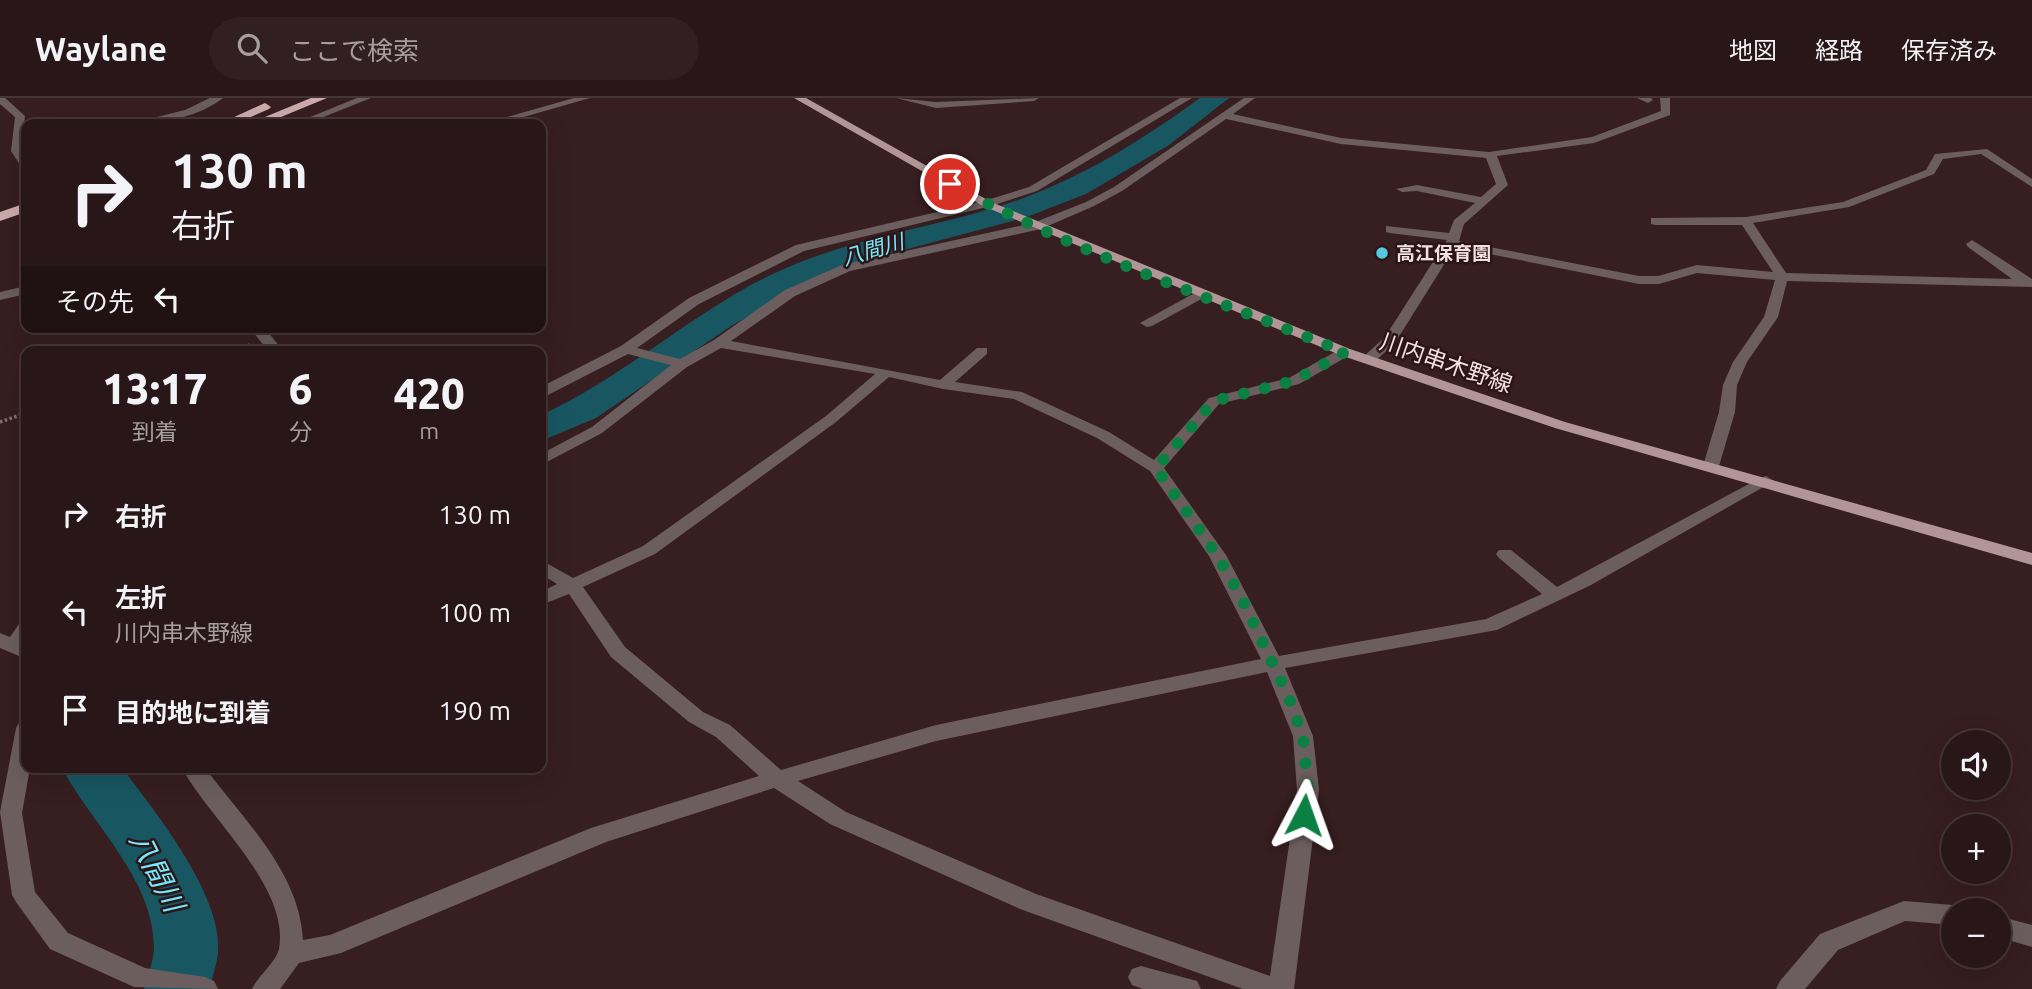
<!DOCTYPE html>
<html lang="ja">
<meta charset="utf-8">
<style>
body{margin:0;font-family:Ubuntu,"Noto Sans JP",sans-serif;background:#311f21;color:#f1f3f6;height:100vh;display:flex;flex-direction:column;font-size:26px;white-space:nowrap}
*{box-sizing:border-box;margin:0}
p{font-size:23px;color:#a59fa2}
.icon{flex:none;width:38px;height:38px;fill:none;stroke:currentColor;stroke-width:2;stroke-linecap:round;stroke-linejoin:round}
.map{position:relative;flex:1;overflow:hidden}
.panel{position:absolute;left:21px;top:248px;width:525px;height:427px;display:flex;flex-direction:column;background:#291618;border-radius:14px;box-shadow:0 7px 28px #0002,0 0 0 2px #453537}
.panel>*{flex:none}
.banner{position:absolute;left:21px;top:21px;width:525px;height:214px;border-radius:14px;box-shadow:0 7px 28px #0002,0 0 0 2px #453537;background:#291618;color:#f1f3f6;overflow:hidden}
.fabs{position:absolute;left:1941px;top:632px;display:grid;gap:14px}
.fabs a{display:grid;place-items:center;width:70px;height:70px;border-radius:50%;background:#291618;box-shadow:0 7px 28px #0002,0 0 0 2px #453537;font-size:35px}
.pin{position:absolute;display:grid;place-items:center;width:60px;height:60px;color:#fff;margin:-30px;border:4px solid #fff;border-radius:50%;box-shadow:0 2px 7px #0007}
.me{position:absolute;width:77px;margin:-38px;rotate:4deg;stroke-linejoin:round;filter:drop-shadow(0 0 5px #0008)}
.turn{display:flex;align-items:center;gap:24px;height:147px;padding:0 35px;font-size:32px}
.turn .icon{width:91px;height:91px;stroke-width:2.5}
.turn b{display:block;font-size:49px;line-height:60px}
.then{display:flex;align-items:center;height:66px;padding:0 35px;background:#0003;gap:14px;font-size:26px}
.eta{display:flex;justify-content:space-evenly;align-items:center;height:119px;text-align:center}
.eta b{font-size:42px;font-weight:800;line-height:49px}
ul{padding:0;list-style:none}
li{display:flex;align-items:center;gap:21px;height:98px;padding:0 35px}
li div{flex:1}
li b{display:block;font-size:26px}
li em{font-style:normal}
header{display:flex;align-items:center;gap:42px;box-sizing:border-box;height:98px;padding:0 35px;background:#291618;border-bottom:2px solid #453537}
header strong{font-size:33px}
nav{display:flex;gap:38px;margin-inline-start:auto;font-size:24px}
.search{width:490px;height:63px;background:#311f21;display:flex;align-items:center;gap:18px;box-sizing:border-box;padding:0 24px;border-radius:38px;color:#a59fa2;font-size:26px}
.map>svg:first-child{display:block}
</style>
<header>
<strong>Waylane</strong>
<div class="search"><svg class="icon" aria-label="search" viewBox="0 0 24 24"><circle cx="10" cy="10" r="6"/><path d="M15 15l6 6"/></svg>ここで検索</div>
<nav><a>地図</a><a>経路</a><a>保存済み</a></nav>
</header>
<div class="map">
<svg width="2032" height="891" viewBox="0 0 2032 891">
<rect width="100%" height="100%" fill="#371e20"/>
<g fill="none" stroke-linecap="round" stroke-linejoin="round">
<g fill="#185762" fill-rule="evenodd">
<path d="M1200,0H1229L1169,47L1086,96L1024,120L874,160L807,185L731,228L596,320L541,343V317C628,278 698,208 786,170C855,140 929,130 1000,108C1074,85 1138,45 1200,0Z"/>
<path d="M62,670H122C155,713 223,798 218,854C217,866 212,879 210,891H144C147,878 154,863 154,849C153,780 93,728 62,670Z"/>
</g>
<g stroke="#877172" stroke-width="3.5" stroke-dasharray="2.5 2.5" stroke-linecap="butt">
<path d="M228,254L250,247"/>
<path d="M0,324L26,315"/>
</g>
<g fill="#6c5e5f" fill-rule="evenodd">
<path d="M0,0H5L25,18L21,53L26,60V71L22,70L11,53L15,19L0,6Z"/>
<path d="M210,0H223C199,19 159,27 129,26L185,12Z"/>
<path d="M357,0H371L306,26H293Z"/>
<path d="M574,0H590L499,26H483Z"/>
<path d="M896,0L936,4L1039,0L1034,3L936,10Z"/>
<path d="M1180,0H1192L1037,93L991,108L804,153L699,206L637,250L680,261L714,242L785,192L842,167L1033,125L1086,104L1114,89L1244,0H1255L1233,16L1341,40L1489,54L1592,39L1661,13L1660,0H1670V17L1594,45L1497,58L1508,87L1464,126L1459,143L1639,178H1658L1697,167L1773,174L1742,127H1655L1651,126V120L1746,119L1843,104L1926,72L1935,56L1987,51L2032,81V89L1981,56L1943,61L1934,76L1849,109L1753,125L1786,175L2012,181L1968,149L1966,146L1972,142L2032,181V189L1787,183L1778,219L1747,264L1737,287L1735,314L1719,368L1711,373L1703,368L1719,314L1723,287L1733,264L1764,219L1775,182L1697,175L1659,186H1639L1455,149L1395,245L1373,265H1363V259L1385,239L1447,142L1390,135L1386,134V128L1449,135L1454,122L1475,105L1417,93L1402,94L1396,91L1417,87L1481,99L1496,86L1486,60L1341,46L1226,21L1122,93L1094,108L1041,131L850,173L795,198L731,243L940,282L977,250H987V256L955,284L1022,294L1109,334L1154,362L1209,300L1289,280L1340,251H1350V257L1299,286L1219,306L1164,370L1226,457L1279,558L1486,521L1542,496L1499,460L1496,456L1499,452H1511L1557,489L1760,380L1766,378L1774,383L1591,487L1497,532L1285,570L1313,638L1319,692L1294,891H1243L1020,811L830,726L774,690L606,744L341,855L299,865L280,891H252C258,878 276,864 279,851C290,789 210,722 182,670H205C244,722 300,775 303,842L330,837L591,730L759,678L716,639L689,624L611,559L569,496L541,507V494L557,486L541,476V462L573,480L643,448L826,318L875,276L721,250L687,269L602,335L541,367V356L592,329L671,267L628,256L546,298L541,299V289L621,248L689,200L796,147L984,103L1029,89ZM889,279L943,291L1014,301L1097,340L1150,373L1209,458L1261,561L936,627L781,672L730,627L703,614L625,549L583,489L655,456L836,324ZM1267,574L1293,638L1297,692L1270,878L1036,796L846,714L798,683L936,643Z"/>
<path d="M1637,0H1651L1653,2L1648,5Z"/>
<path d="M26,188V196L0,202V194Z"/>
<path d="M1200,192L1205,193V199L1152,228L1147,229L1140,225Z"/>
<path d="M249,229H264L284,254H269Z"/>
<path d="M26,525V561L0,550V535L10,539L19,526Z"/>
<path d="M26,622V670H30L22,715L35,794L68,835L145,870L205,879L214,883L218,891L134,889L50,851L16,804L12,797L0,714L16,630L19,625Z"/>
<path d="M1904,803L1953,807L1963,812H1953V827L1905,823L1838,852L1805,891H1776L1780,883L1820,836Z"/>
<path d="M1998,818L2032,827V849L1998,839Z"/>
<path d="M1141,868L1197,883L1201,891H1143L1132,887L1128,879L1132,871Z"/>
</g>
<path fill="#b19597" fill-rule="evenodd" d="M794,0H806L991,104L1350,251L1565,324L2032,455V467L1555,330L1340,257L983,108Z"/>
<g fill="#cdabad" fill-rule="evenodd">
<path d="M311,0H327L264,26H248Z"/>
<path d="M265,5L271,9L269,11L235,26H219Z"/>
<path d="M26,105V114L0,123V114Z"/>
</g>
</g>
<g fill="none" stroke-linecap="round" stroke-linejoin="round">
<path stroke="#0b8043" stroke-width="12" stroke-dasharray="0 21.6" d="M950,86C1075,154 1213,201 1345,254L1294,283L1214,303L1156,370L1217,457L1242,501L1289,600L1303,638L1308,692L1304,717"/>
</g>
<circle fill="#54cade" stroke="#2d1517" stroke-width="2.5" cx="1382" cy="155" r="7"/>
<g text-anchor="middle" stroke-width="5" stroke-linejoin="round" paint-order="stroke">
<g font-size="19" font-weight="bold" fill="#f2e1e1" stroke="#2d1517" text-anchor="start">
<text x="1396" y="162">高江保育園</text>
</g>
<g font-size="21" font-style="italic" fill="#74eafe" stroke="#2d1517">
<text transform="translate(873 152) rotate(-16)" y="7">八間川</text>
</g>
<g font-size="23" fill="#f2e1e1" stroke="#2d1517">
<text transform="translate(1446 265) rotate(19)" y="8">川内串木野線</text>
</g>
<g font-size="28" font-style="italic" fill="#74eafe" stroke="#2d1517">
<text transform="translate(157 774) rotate(63)" y="10">八間川</text>
</g>
</g>
</svg>
<div class="fabs">
<a><svg class="icon" aria-label="sound" viewBox="0 0 24 24"><path d="M4 9h4l5-4v14l-5-4H4zM17 9q2 3 0 6"/></svg></a>
<a>+</a>
<a>−</a>
</div>
<div class="pin" style="left:950px;top:86px;background:#d93025"><svg class="icon" aria-label="arrive" viewBox="0 0 24 24"><path d="M6 21V4h12l-3 4 3 4H6"/></svg></div>
<svg class="me" style="left:1304px;top:717px" viewBox="-20 -20 40 40"><path d="M0-17L14 15 0 8-14 15z" fill="#0b8043" stroke="#fff" stroke-width="4"/></svg>
<div class="banner">
<div class="turn"><svg class="icon" aria-label="right" viewBox="0 0 24 24"><path d="M7 20v-9h11M14 6l5 5-5 5"/></svg><div><b>130 m</b>右折</div></div>
<div class="then">その先<svg class="icon" aria-label="left" viewBox="0 0 24 24"><path d="M17 20v-9H6M10 6l-5 5 5 5"/></svg></div>
</div>
<section class="panel">
<div class="eta">
<div><b>13:17</b><p>到着</p></div>
<div><b>6</b><p>分</p></div>
<div><b>420</b><p>m</p></div>
</div>
<ul>
<li><svg class="icon" aria-label="right" viewBox="0 0 24 24"><path d="M7 20v-9h11M14 6l5 5-5 5"/></svg><div><b>右折</b></div><em>130 m</em></li>
<li><svg class="icon" aria-label="left" viewBox="0 0 24 24"><path d="M17 20v-9H6M10 6l-5 5 5 5"/></svg><div><b>左折</b><p>川内串木野線</p></div><em>100 m</em></li>
<li><svg class="icon" aria-label="arrive" viewBox="0 0 24 24"><path d="M6 21V4h12l-3 4 3 4H6"/></svg><div><b>目的地に到着</b></div><em>190 m</em></li>
</ul>
</section>
</div>
